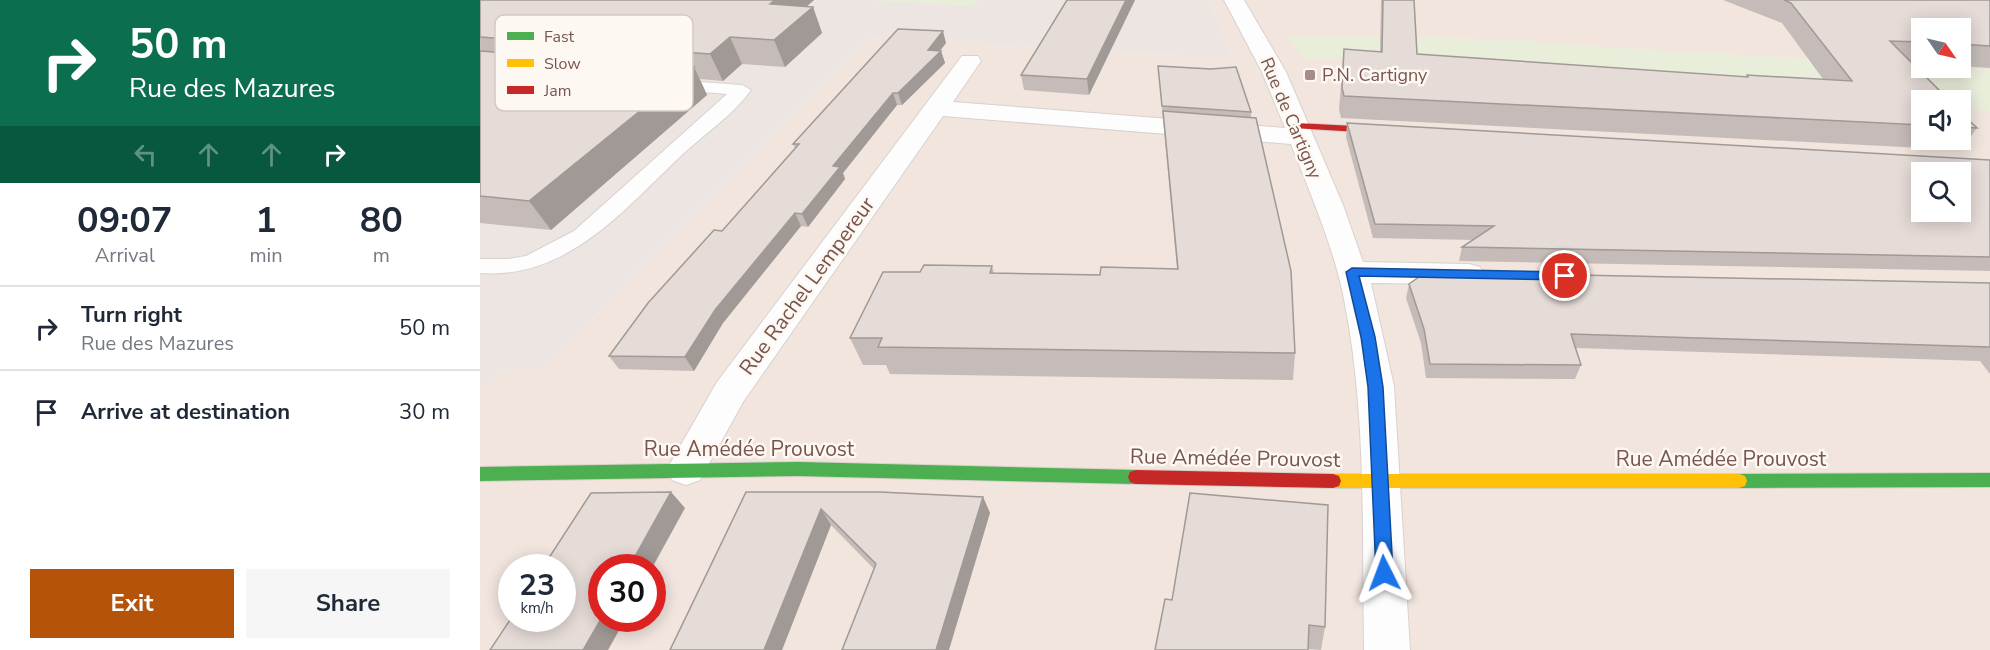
<!DOCTYPE html>
<meta charset="utf-8">
<style>
body{margin:0;font-family:"Nunito Sans",sans-serif;background:#f6f6f7;color:#1f2937;height:100vh;display:flex;flex-direction:column;font-size:22px;white-space:nowrap}
*{box-sizing:border-box;margin:0}
p{font-size:20px;color:#747a83}
.icon{flex:none;width:33px;height:33px;fill:none;stroke:currentColor;stroke-width:2;stroke-linecap:round;stroke-linejoin:round}
.map{position:relative;flex:1;overflow:hidden}
.sheet{display:flex;flex-direction:column;background:#fff;width:480px}
.sheet>*{flex:none}
.top-card{background:#0b6e4f;color:#fff;overflow:hidden}
.needle{width:39px;rotate:124deg}
.tools{position:absolute;left:1431px;top:18px;display:grid;gap:12px}
.tools a{display:grid;place-items:center;width:60px;height:60px;border-radius:0px;background:#fff;box-shadow:0 3px 15px #0003;font-size:30px}
.speed{position:absolute;left:18px;top:554px;display:flex;gap:12px;font-size:30px;font-weight:700;text-align:center}
.speed>*{display:grid;place-content:center;width:78px;height:78px;border-radius:50%;background:#fff;box-shadow:0 3px 15px #0003;line-height:1}
.speed small{font-size:15px;font-weight:400}
.speed .limit{border:9px solid #d22;background:#fff;color:#111}
.pin{position:absolute;display:grid;place-items:center;width:51px;height:51px;color:#fff;margin:-26px;border:3px solid #fff;border-radius:50%;box-shadow:0 2px 6px #0007}
.me{position:absolute;width:66px;margin:-33px;rotate:357deg;stroke-linejoin:round;filter:drop-shadow(0 0 4px #0008)}
.turn{display:flex;align-items:center;gap:21px;height:126px;padding:0 30px;font-size:27px}
.turn .icon{width:78px;height:78px;stroke-width:2.5}
.turn b{display:block;font-size:42px;line-height:51px}
.lanes{display:flex;align-items:center;height:57px;padding:0 30px;background:#0003;justify-content:center;gap:30px;direction:ltr}
.lanes .off{opacity:.35}
.eta{display:flex;justify-content:space-evenly;align-items:center;height:102px;text-align:center}
.eta b{font-size:36px;font-weight:700;line-height:42px}
.primary-button{display:flex;gap:12px;margin-top:auto;padding:12px 30px}
.primary-button a{flex:1;height:69px;border-radius:0px;background:#b45309;color:#fff;font-size:24px;font-weight:700;line-height:69px;text-align:center}
.primary-button a+a{background:#f6f6f7;color:#1f2937}
ul{padding:0;list-style:none}
li{display:flex;align-items:center;gap:18px;height:84px;padding:0 30px;border-top:2px solid #e0e1e3}
li div{flex:1}
li b{display:block;font-size:22px}
li em{font-style:normal}
main{display:flex;flex:1;min-height:0}
.map>svg:first-child{display:block}
</style>
<main>
<section class="sheet">
<div class="top-card">
<div class="turn"><svg class="icon" aria-label="right" viewBox="0 0 24 24"><path d="M7 20v-9h11M14 6l5 5-5 5"/></svg><div><b>50 m</b>Rue des Mazures</div></div>
<div class="lanes"><svg class="icon off" aria-label="left" viewBox="0 0 24 24"><path d="M17 20v-9H6M10 6l-5 5 5 5"/></svg><svg class="icon off" aria-label="ahead" viewBox="0 0 24 24"><path d="M12 20V5M6 11l6-6 6 6"/></svg><svg class="icon off" aria-label="ahead" viewBox="0 0 24 24"><path d="M12 20V5M6 11l6-6 6 6"/></svg><svg class="icon" aria-label="right" viewBox="0 0 24 24"><path d="M7 20v-9h11M14 6l5 5-5 5"/></svg></div>
</div>
<div class="eta">
<div><b>09:07</b><p>Arrival</p></div>
<div><b>1</b><p>min</p></div>
<div><b>80</b><p>m</p></div>
</div>
<ul>
<li><svg class="icon" aria-label="right" viewBox="0 0 24 24"><path d="M7 20v-9h11M14 6l5 5-5 5"/></svg><div><b>Turn right</b><p>Rue des Mazures</p></div><em>50 m</em></li>
<li><svg class="icon" aria-label="arrive" viewBox="0 0 24 24"><path d="M6 21V4h12l-3 4 3 4H6"/></svg><div><b>Arrive at destination</b></div><em>30 m</em></li>
</ul>
<div class="primary-button"><a>Exit</a><a>Share</a></div>
</section>
<div class="map">
<svg width="1510" height="650" viewBox="0 0 1510 650">
<rect width="100%" height="100%" fill="#f8f4f0"/>
<path fill="#f1e5de" fill-rule="evenodd" d="M730,0H1510V650H0V385L9,384L24,369L63,370L390,37L753,59ZM1442,28H1480V68H1442ZM1442,100H1480V140H1442ZM1442,172H1480V212H1442ZM32,567H82V618H32ZM122,567H172V618H122Z"/>
<path fill="#ece5e2" d="M0,0H730L753,59L390,37L63,370L24,369L9,384L0,385Z"/>
<g fill="#e9eedb">
<path d="M391,0H499L494,7Z"/>
<path d="M806,35L1056,40L1057,43L1441,65L1442,68L1510,69V111L1481,109L1480,100H1442L1391,90L855,57L825,61Z"/>
</g>
<g fill="none" stroke-linecap="round" stroke-linejoin="round">
<defs>
<path id="lane" d="M192,80L262,85L271,90C254,114 226,133 204,153C145,208 88,280 0,273V259H28L46,256L94,231L247,94L186,89L183,85L186,81Z"/>
<path id="street" d="M744,0H764L806,72L863,205L883,262L989,264L1000,267L1004,274L1000,281L989,284L891,283L914,386L930,650H884C882,533 887,414 864,299C854,248 830,193 811,144L463,116L263,402L220,480L206,485L192,480L187,469L237,382L482,56H498L501,61L473,102L805,128L782,72Z"/>
<g id="fast">
<path d="M318,462L656,470L662,472L664,477L662,482L656,484L318,476L0,481V467Z"/>
<path d="M1510,473V487L1259,488L1253,486L1251,481L1253,476L1259,474Z"/>
</g>
<path id="slow" d="M853,474H1259L1265,476L1267,481L1265,486L1259,488H853L847,486L845,481L847,476Z"/>
<g id="jam">
<path d="M816,123L913,128L918,131L913,134L812,128L811,126Z"/>
<path d="M656,470L853,474L859,476L861,481L859,486L853,488L656,484L650,482L648,477L650,472Z"/>
</g>
</defs>
<use href="#lane" stroke="#d8d1ce" stroke-width="2"/>
<use href="#street" stroke="#d8d1ce" stroke-width="2"/>
<use href="#fast" stroke="#d8cfcb" stroke-width="2"/>
<use href="#slow" stroke="#d8cfcb" stroke-width="2"/>
<use href="#jam" stroke="#d8cfcb" stroke-width="2"/>
<use href="#lane" fill="#fefdfd" fill-rule="evenodd"/>
<use href="#street" fill="#fefdfd" fill-rule="evenodd"/>
<use href="#fast" fill="#4caf50" fill-rule="evenodd"/>
<use href="#slow" fill="#ffc107" fill-rule="evenodd"/>
<use href="#jam" fill="#c62828" fill-rule="evenodd"/>
</g>
<g fill="#c5bcb9">
<path d="M0,0H334L327,6L333,7L342,33L305,67L262,64L243,81L220,79L227,95L71,230L0,223Z"/>
<path d="M655,0L609,95L544,90L541,75Z"/>
<path d="M901,0H934L937,54L1266,77L1267,75L1343,79L1302,23L1243,0H1510V68L1480,66V28H1442V64H1432L1442,100V140H1480V112L1497,128L1481,150L861,118L859,110L864,49L900,52Z"/>
<path d="M466,43L460,51H461L465,63L422,105H417L363,173L365,179L328,227L321,226L243,323L214,371L139,369L129,356L242,231L315,148L313,144Z"/>
<path d="M678,66L771,112V117L815,353L813,380L410,374L406,365H383L370,338L440,272L512,266L514,273L620,275L697,269Z"/>
<path d="M867,123L1510,160V271L979,261L982,247L994,240L893,238L866,137Z"/>
<path d="M1510,283V374L1500,361L1096,348L1101,365L1095,379L946,378L941,343L926,298L929,284Z"/>
<path d="M266,492L503,497L510,513L394,569L351,525L302,650H190Z"/>
<path d="M685,599L845,627L841,650L828,649Z"/>
</g>
<g fill="#a09996">
<path d="M295,0H334L300,30L290,4Z"/>
<path d="M646,0H655L609,95L607,79Z"/>
<path d="M333,7L342,33L305,67L294,40Z"/>
<path d="M463,31L466,43L454,58L461,51L465,63L422,105L418,93L448,50Z"/>
<path d="M250,37L262,64L243,81L230,54Z"/>
<path d="M214,67L227,95L71,230L49,201Z"/>
<path d="M413,93L417,105L363,173L365,179L328,227L322,214L353,166Z"/>
<path d="M315,213L321,226L243,323L214,371L205,357L235,310Z"/>
<path d="M191,492L205,508L172,568V567H149Z"/>
<path d="M503,497L510,513L469,650H456Z"/>
<path d="M341,509L351,525L302,650H284Z"/>
<path d="M122,617V618H146L128,650H103Z"/>
</g>
<g fill="#e5dbd7" stroke="#a09996" stroke-width="1.5" fill-rule="evenodd">
<path d="M0,0H295L290,4L333,7L294,40L250,37L230,54L0,37Z"/>
<path d="M587,0H646L607,79L541,75Z"/>
<path d="M903,0H934L937,54L1268,77L1267,75L1372,81L1311,3L1304,0H1510V46L1480,44V28H1442V42L1410,41L1469,100H1442V125L864,96L862,88L864,49L902,52Z"/>
<path d="M418,29L463,31L448,50L461,51L418,93H413L353,166L360,167L322,214L315,213L235,310L205,357L129,356L168,303L234,230L242,231L319,144H313Z"/>
<path d="M0,51L214,67L49,201L0,196Z"/>
<path d="M678,66L731,69L756,67L771,112L682,106Z"/>
<path d="M683,111L776,118L811,271L815,353L398,347L402,338H370L403,272H440L444,265L512,266L510,273L620,275L621,267L698,269Z"/>
<path d="M1480,112L1497,128L1480,127Z"/>
<path d="M867,123L1510,160V257L982,247L1014,226L895,224ZM1442,172H1480V212H1442Z"/>
<path d="M946,272L1510,283V347L1091,334L1101,365L950,364L944,329L929,284Z"/>
<path d="M191,492L149,567H122V617L103,650H10L32,617V618H82V567H63L111,493Z"/>
<path d="M266,492H400L503,497L456,650H362L396,564L341,509L284,650H190Z"/>
<path d="M710,493L848,505L845,627L829,625L828,650H675L685,599L692,600Z"/>
</g>
<path fill="#1a73e8" stroke="#114b97" stroke-width="1.5" d="M872,268L1085,272L1091,276L1085,280L879,276L895,337L903,387L913,573L911,579L904,582L898,579L896,573L888,387L881,337L866,272Z"/>
<rect fill="#a58d87" stroke="#fef8f3" stroke-width="2" x="824" y="69" width="12" height="12" rx="3"/>
<g text-anchor="middle" stroke-width="5" stroke-linejoin="round" paint-order="stroke">
<g font-size="18" fill="#78564f" stroke="#fef8f3" text-anchor="start">
<text x="842" y="81">P.N. Cartigny</text>
</g>
<g font-size="18" fill="#78564f" stroke="#fef8f3">
<text transform="translate(811 118) rotate(67)" y="6">Rue de Cartigny</text>
</g>
<g font-size="21" fill="#78564f" stroke="#fef8f3">
<text transform="translate(327 286) rotate(-54)" y="7">Rue Rachel Lempereur</text>
<text x="269" y="456">Rue Amédée Prouvost</text>
<text transform="translate(755 458) rotate(1)" y="7">Rue Amédée Prouvost</text>
<text x="1241" y="466">Rue Amédée Prouvost</text>
</g>
</g>
<rect x="15" y="15" width="198" height="96" rx="9" fill="#fef8f3" stroke="#d6c7c2" stroke-width="1.5"/>
<rect x="27" y="32" width="27" height="8" fill="#4caf50"/>
<rect x="27" y="59" width="27" height="8" fill="#ffc107"/>
<rect x="27" y="86" width="27" height="8" fill="#c62828"/>
<g font-size="16" fill="#78564f">
<text x="64" y="42">Fast</text>
<text x="64" y="69">Slow</text>
<text x="64" y="96">Jam</text>
</g>
</svg>
<div class="tools">
<a><svg class="needle" viewBox="-14 -14 28 28"><path d="M0-13l5 13h-10z" fill="#e53935"/><path d="M0 13l5-13h-10z" fill="#747a83"/></svg></a>
<a><svg class="icon" aria-label="sound" viewBox="0 0 24 24"><path d="M4 9h4l5-4v14l-5-4H4zM17 9q2 3 0 6"/></svg></a>
<a><svg class="icon" aria-label="search" viewBox="0 0 24 24"><circle cx="10" cy="10" r="6"/><path d="M15 15l6 6"/></svg></a>
</div>
<div class="speed"><div>23<small>km/h</small></div><div class="limit">30</div></div>
<div class="pin" style="left:1085px;top:276px;background:#d93025"><svg class="icon" aria-label="arrive" viewBox="0 0 24 24"><path d="M6 21V4h12l-3 4 3 4H6"/></svg></div>
<svg class="me" style="left:904px;top:573px" viewBox="-20 -20 40 40"><path d="M0-17L14 15 0 8-14 15z" fill="#1a73e8" stroke="#fff" stroke-width="4"/></svg>
</div>
</main>
